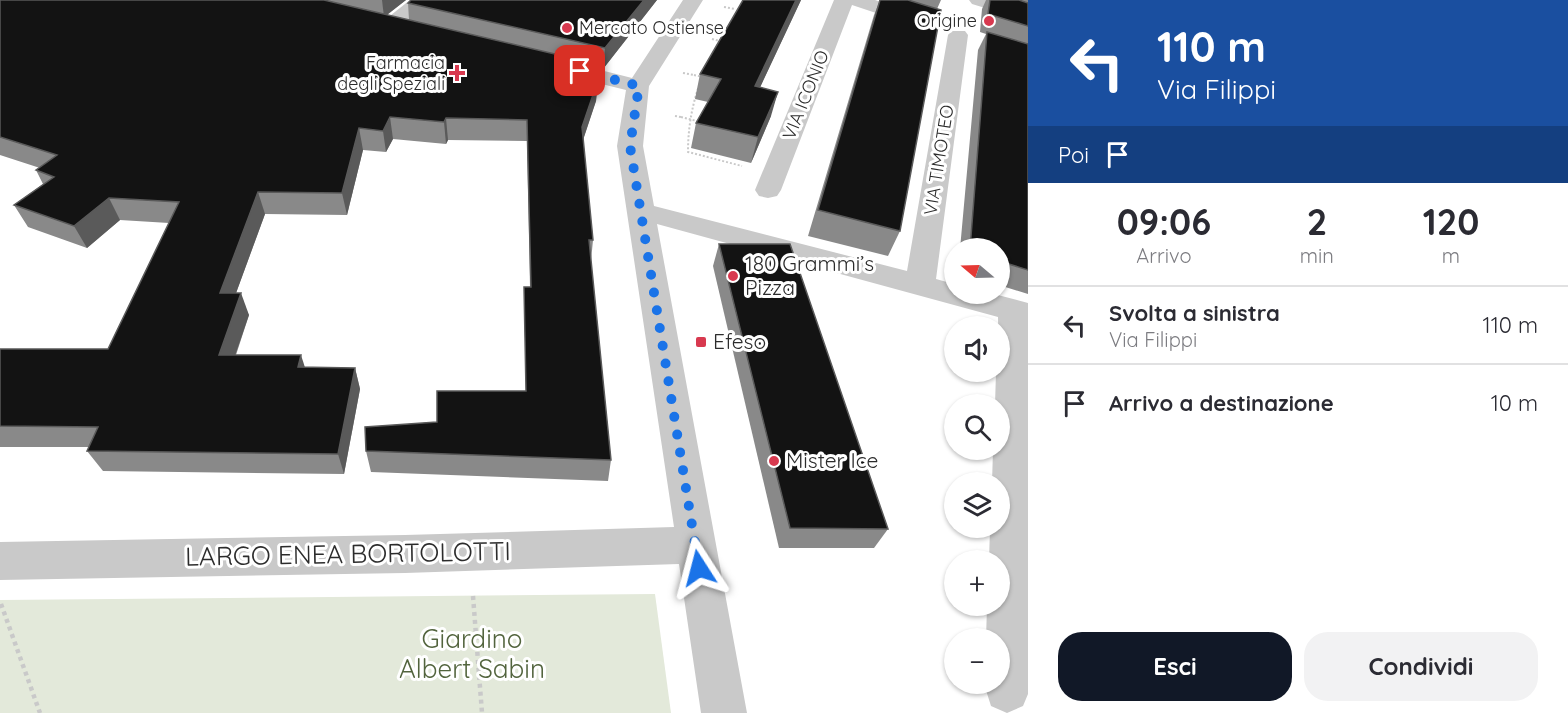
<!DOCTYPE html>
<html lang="it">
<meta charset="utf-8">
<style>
body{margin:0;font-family:Quicksand,sans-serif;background:#f2f2f3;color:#2b2b33;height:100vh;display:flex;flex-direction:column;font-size:22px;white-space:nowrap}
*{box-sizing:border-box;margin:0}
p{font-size:20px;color:#7c7c81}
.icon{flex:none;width:33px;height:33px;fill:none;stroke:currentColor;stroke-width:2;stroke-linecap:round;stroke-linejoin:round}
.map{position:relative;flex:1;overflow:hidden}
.panel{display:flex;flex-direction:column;background:#fff;width:540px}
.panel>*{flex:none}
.hud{background:#1a4fa0;color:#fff;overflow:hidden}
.needle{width:39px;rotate:289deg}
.fabs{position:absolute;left:944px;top:238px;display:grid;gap:12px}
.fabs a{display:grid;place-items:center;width:66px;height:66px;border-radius:50%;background:#fff;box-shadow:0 2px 4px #0004;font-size:30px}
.pin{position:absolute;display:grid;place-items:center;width:51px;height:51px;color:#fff;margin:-26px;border-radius:12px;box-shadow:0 3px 9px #0006}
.me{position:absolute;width:66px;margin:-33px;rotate:351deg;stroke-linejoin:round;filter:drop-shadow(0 0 4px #0008)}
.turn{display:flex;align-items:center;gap:21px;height:126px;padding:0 30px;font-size:27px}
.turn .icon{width:78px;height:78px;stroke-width:2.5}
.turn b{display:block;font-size:42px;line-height:51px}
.then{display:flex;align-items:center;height:57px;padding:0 30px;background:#0003;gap:12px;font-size:22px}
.eta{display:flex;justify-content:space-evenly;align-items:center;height:102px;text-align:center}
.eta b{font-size:36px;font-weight:700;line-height:42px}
.primary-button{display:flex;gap:12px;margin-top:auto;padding:12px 30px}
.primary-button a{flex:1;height:69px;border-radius:24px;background:#111827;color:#fff;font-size:24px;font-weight:700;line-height:69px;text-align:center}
.primary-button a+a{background:#f2f2f3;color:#2b2b33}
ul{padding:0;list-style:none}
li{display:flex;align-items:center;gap:18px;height:78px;padding:0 30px;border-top:2px solid #e1e1e2}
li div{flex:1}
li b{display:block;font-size:22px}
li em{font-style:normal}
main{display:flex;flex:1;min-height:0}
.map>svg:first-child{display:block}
</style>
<main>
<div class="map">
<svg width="1028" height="713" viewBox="0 0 1028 713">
<rect width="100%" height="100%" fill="#fff"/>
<path fill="#e3e9da" d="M655,594L671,713H0V600Z"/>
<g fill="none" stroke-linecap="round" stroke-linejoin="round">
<g stroke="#c9c9c9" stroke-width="2" stroke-dasharray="2 2" stroke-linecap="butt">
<path d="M724,7L735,9"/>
<path d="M730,24C704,65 688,103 688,152L742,166"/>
<path d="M683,73L694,75"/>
<path d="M675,116L681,117"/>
</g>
<g stroke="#c9c9c9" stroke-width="4.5" stroke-dasharray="4 4" stroke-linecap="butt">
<path d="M473,596L482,713"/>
<path d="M1,604L40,713"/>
</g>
<g fill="#c9c9c9" fill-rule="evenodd">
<path d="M410,0H432L395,31H381L378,27L381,23Z"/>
<path d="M683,0H703L649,86L643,146L654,206L907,271L948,35L951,31H965L968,35L936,279L954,284V294H994L1028,303V694L1023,706L1007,713L991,706L984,684H999V639H986L987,606H999V561H989L990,528H999V483H992L993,450H999V405H995L996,372H999L998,317L657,224L747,713H701L679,564L405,573L0,580V542L405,535L674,527L617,146L626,90L541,69L538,64L541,59L549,57L632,78Z"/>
<path d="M834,0H875L925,17L928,21L925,25L918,27L852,5L781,190L777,196L768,198L759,196L755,190Z"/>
<path d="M969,0H1000L1028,9V21L972,4Z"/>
</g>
<g stroke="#c9c9c9" stroke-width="2" stroke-dasharray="2 2" stroke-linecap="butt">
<path d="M712,39L723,42"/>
<path d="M694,75L703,77"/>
<path d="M681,117L701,122"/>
</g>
</g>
<g fill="#898989">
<path d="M0,0H406L387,15L409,20L408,3L657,0L603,69L593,66L591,79L598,80L596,101L583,140L593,240L591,261L611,460L608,481L371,472L366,451L437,422L526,391L524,287H530L527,141L448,140L446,144L393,139L386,152L363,150L347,215L265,214L236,293L249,315L236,355L305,367L355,368L360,389L344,474L103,471L87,451L89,447H0V349H108L169,223L120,220L87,248L28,227L14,205L43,184L36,170L40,168L0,155Z"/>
<path d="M743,0H801L760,87L771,116L751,163L691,148L696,123L708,102L695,99L700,74Z"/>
<path d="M880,0H941L937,9L900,231L888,256L808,236L874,15Z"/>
<path d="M986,0H1028V294L999,285V249H960L978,50L986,34L980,32L982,9Z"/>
<path d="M719,244L888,529L874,548H779L713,266Z"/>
</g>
<g fill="#5a5a5a">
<path d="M382,0H406L384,17Z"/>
<path d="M644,0H657L603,69L605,48Z"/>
<path d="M796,0H801L749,111L755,86Z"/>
<path d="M593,63L591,84L582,77Z"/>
<path d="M598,80L596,101L580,149L582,127Z"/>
<path d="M778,92L771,116L751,163L758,137Z"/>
<path d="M390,117L393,139L386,152L383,131Z"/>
<path d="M446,118L448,140L446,144L444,122Z"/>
<path d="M359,128L363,150L347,215L342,193Z"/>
<path d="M258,192L265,214L228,315L220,293Z"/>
<path d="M109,198L120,220L87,248L74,226Z"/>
<path d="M241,293L249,315L228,376L219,355Z"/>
<path d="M301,355L308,377L298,367Z"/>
<path d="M355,368L360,389L344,474L338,454Z"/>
</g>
<g fill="#131313" stroke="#5a5a5a" stroke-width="1.5">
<path d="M0,0H324L593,63L582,77L598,80L582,127L593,240H589L611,460L366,451L365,427L437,422V391H526L524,287H531L527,120L446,118L444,122L390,117L383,131L359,128L342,193L258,192L220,293H241L219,355H301L298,367L355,368L338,454L87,451L98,427L0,426V349H108L179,202L109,198L74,226L14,205L54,177L36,170L57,155L0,137Z"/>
<path d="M411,0H644L605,48L408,3Z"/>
<path d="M743,0H796L755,86L778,92L758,137L696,123L721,79L700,74Z"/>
<path d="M880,0H908L941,10L900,231L818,210Z"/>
<path d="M990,0H1019L1028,3V26L988,14Z"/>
<path d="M987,32L1028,44V270L999,261V249H970Z"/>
<path d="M719,244H790L888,529L790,528Z"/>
</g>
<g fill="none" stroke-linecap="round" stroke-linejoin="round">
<path stroke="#1a73e8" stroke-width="10" stroke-dasharray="0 18" d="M580,71L639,86L630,146L699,568"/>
</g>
<g fill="#d8394f" stroke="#fff" stroke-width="2">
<circle cx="989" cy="21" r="6"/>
<circle cx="567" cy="28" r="6"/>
<path d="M454 64h6v6h6v6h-6v6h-6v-6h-6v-6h6z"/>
<circle cx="733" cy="276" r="6"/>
<rect x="695" y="336" width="12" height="12" rx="3"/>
<circle cx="774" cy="461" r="6"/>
</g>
<g text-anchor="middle" stroke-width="6" stroke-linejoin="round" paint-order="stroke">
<g font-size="18" fill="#2c2c2c" stroke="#fff" text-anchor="end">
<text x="977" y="27">Origine</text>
<text x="579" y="34" text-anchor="start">Mercato Ostiense</text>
<text x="445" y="69">Farmacia<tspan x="445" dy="21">degli Speziali</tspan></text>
</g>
<g font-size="18" fill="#2c2c2c" stroke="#fff">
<text transform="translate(806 95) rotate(-68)" y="6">VIA ICONIO</text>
<text transform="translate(939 160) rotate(-81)" y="6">VIA TIMOTEO</text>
</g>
<g font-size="21" fill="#2c2c2c" stroke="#fff" text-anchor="start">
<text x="745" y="271">180 Grammi’s<tspan x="745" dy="24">Pizza</tspan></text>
<text x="713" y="349">Efeso</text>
<text x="786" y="468">Mister Ice</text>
</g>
<g font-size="26" fill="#2c2c2c" stroke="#fff">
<text transform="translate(348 554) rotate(-1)" y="9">LARGO ENEA BORTOLOTTI</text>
</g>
<g font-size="26" fill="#52643d" stroke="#fff">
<text x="472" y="648">Giardino<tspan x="472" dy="30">Albert Sabin</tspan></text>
</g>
</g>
</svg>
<div class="fabs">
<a><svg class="needle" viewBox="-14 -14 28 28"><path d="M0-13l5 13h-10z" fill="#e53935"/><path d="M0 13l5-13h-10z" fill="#7c7c81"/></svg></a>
<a><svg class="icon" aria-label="sound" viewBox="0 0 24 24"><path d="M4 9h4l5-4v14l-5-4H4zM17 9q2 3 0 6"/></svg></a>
<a><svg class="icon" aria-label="search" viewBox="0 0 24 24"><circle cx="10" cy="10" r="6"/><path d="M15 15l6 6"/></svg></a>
<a><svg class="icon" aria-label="layers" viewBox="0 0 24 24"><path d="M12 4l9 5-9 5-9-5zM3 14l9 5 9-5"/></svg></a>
<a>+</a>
<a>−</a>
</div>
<div class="pin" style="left:580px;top:71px;background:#d93025"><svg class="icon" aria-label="arrive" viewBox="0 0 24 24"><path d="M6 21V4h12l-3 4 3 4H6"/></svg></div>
<svg class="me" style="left:699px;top:568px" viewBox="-20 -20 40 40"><path d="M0-17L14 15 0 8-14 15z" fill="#1a73e8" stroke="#fff" stroke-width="4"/></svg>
</div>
<section class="panel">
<div class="hud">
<div class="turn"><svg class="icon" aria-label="left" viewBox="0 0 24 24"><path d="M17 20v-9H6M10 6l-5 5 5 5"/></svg><div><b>110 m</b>Via Filippi</div></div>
<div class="then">Poi<svg class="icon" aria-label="arrive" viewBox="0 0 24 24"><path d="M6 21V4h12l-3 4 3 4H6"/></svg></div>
</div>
<div class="eta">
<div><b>09:06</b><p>Arrivo</p></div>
<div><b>2</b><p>min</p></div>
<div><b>120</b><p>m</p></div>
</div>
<ul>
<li><svg class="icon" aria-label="left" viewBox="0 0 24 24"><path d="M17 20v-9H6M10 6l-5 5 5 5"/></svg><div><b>Svolta a sinistra</b><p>Via Filippi</p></div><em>110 m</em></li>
<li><svg class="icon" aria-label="arrive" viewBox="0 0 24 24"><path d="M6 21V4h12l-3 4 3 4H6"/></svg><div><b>Arrivo a destinazione</b></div><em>10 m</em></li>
</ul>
<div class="primary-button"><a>Esci</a><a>Condividi</a></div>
</section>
</main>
